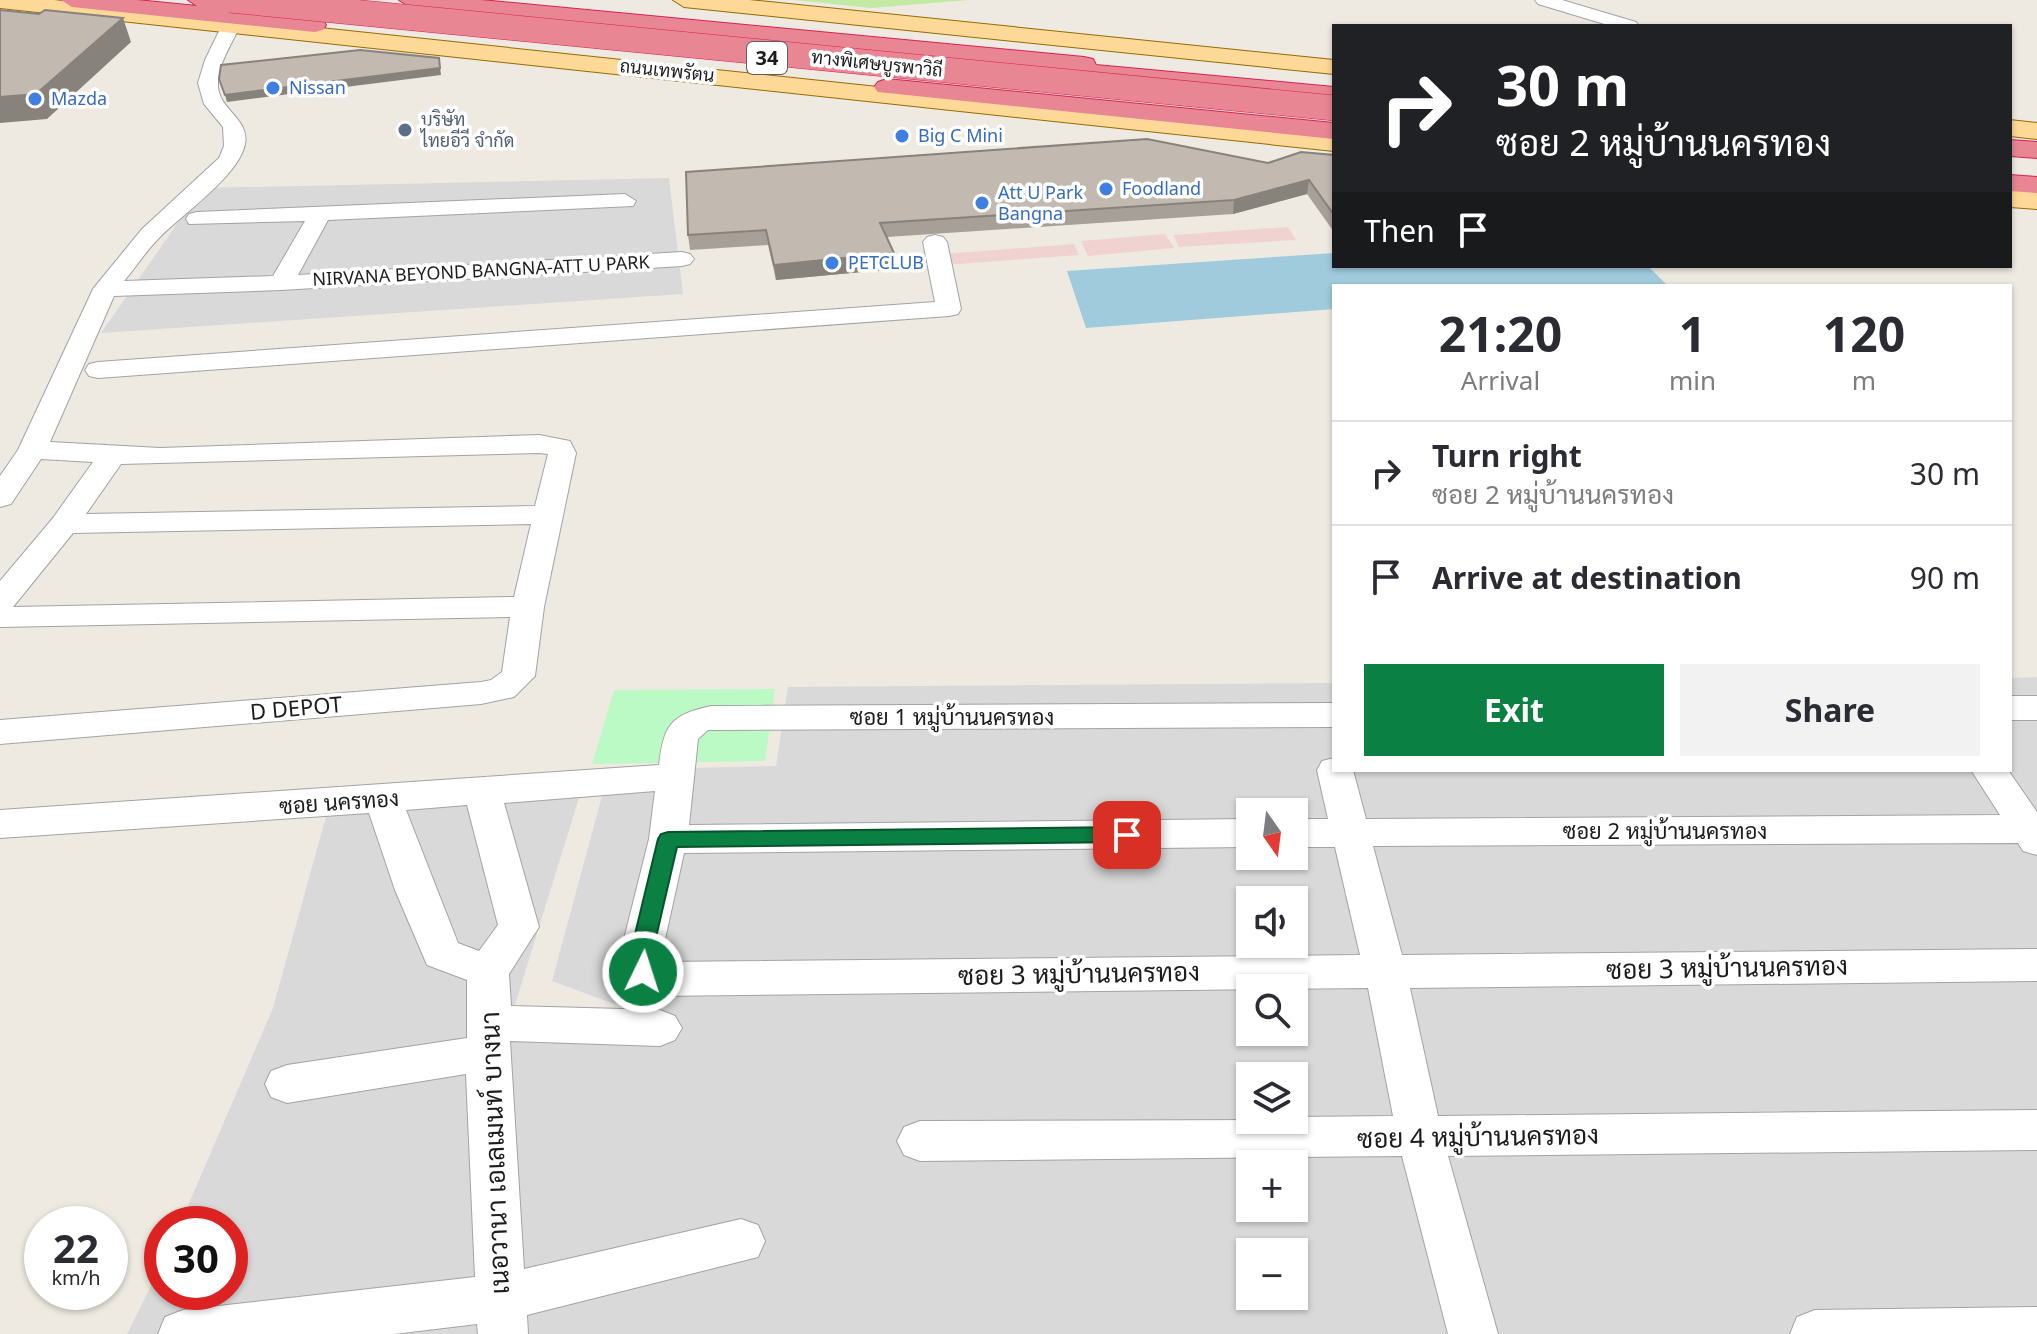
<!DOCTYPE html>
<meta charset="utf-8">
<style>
body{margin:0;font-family:"Noto Sans",Sarabun,sans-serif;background:#f2f2f3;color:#2b2b33;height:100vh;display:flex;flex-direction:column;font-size:30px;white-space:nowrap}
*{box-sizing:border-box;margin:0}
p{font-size:26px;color:#7c7c81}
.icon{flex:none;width:44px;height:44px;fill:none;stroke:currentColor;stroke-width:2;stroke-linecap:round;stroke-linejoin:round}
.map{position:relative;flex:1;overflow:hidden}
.sheet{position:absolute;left:1332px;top:284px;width:680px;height:488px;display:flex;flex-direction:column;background:#fff;border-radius:0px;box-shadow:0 2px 6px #0004}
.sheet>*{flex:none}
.hud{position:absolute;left:1332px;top:24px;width:680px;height:244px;border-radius:0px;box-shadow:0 2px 6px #0004;background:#202124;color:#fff;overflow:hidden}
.needle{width:52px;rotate:166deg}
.fabs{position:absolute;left:1236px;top:798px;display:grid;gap:16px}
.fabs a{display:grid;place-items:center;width:72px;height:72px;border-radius:0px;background:#fff;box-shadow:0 2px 6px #0004;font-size:40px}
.speed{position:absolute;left:24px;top:1206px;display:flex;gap:16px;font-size:40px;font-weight:700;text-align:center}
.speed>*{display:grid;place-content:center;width:104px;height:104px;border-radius:50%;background:#fff;box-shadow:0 2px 6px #0004;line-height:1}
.speed small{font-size:20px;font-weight:400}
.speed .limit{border:12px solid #d22;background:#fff;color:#111}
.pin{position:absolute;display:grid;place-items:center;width:68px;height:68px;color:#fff;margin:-34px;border-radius:16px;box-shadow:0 4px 12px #0006}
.me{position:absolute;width:88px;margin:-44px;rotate:4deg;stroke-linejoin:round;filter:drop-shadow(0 0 6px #0008)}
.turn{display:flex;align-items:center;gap:28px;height:168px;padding:0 32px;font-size:36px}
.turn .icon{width:104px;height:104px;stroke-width:2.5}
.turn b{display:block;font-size:56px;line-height:68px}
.then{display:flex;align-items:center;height:76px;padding:0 32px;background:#0003;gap:16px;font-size:30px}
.eta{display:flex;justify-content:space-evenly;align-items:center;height:136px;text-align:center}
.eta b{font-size:48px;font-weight:700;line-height:56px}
.button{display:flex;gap:16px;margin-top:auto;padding:16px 32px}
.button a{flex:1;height:92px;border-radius:0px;background:#0b8043;color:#fff;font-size:32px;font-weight:700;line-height:92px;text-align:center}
.button a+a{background:#f2f2f3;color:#2b2b33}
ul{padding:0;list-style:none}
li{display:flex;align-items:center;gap:24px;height:104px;padding:0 32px;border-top:2px solid #e1e1e2}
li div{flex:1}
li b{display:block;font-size:30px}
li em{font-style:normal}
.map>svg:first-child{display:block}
</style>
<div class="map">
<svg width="2037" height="1334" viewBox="0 0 2037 1334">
<rect width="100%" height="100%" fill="#eeeae1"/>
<g fill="#dad9d9" fill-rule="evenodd">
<path d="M669,178L683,294L101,333L202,188Z"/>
<path d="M2037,677V1334H127L162,1264V1292H230V1224H180L273,1008L327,813L583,785L513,1011L628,1009L552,981L609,770L776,766L788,687L1334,683V770H2010V678ZM1250,812H1294V856H1250ZM1250,900H1294V944H1250ZM1250,988H1294V1032H1250ZM1250,1076H1294V1120H1250ZM1250,1164H1294V1208H1250ZM1250,1252H1294V1296H1250Z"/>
</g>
<g fill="#f0d3d0">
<path d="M1288,227L1296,240L1179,247L1173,235Z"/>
<path d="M1165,234L1174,248L1088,256L1081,241Z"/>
<path d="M1074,244L1079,255L906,268L903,257Z"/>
</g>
<path fill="#c3eaa5" d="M794,0H969L871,8Z"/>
<path fill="#bcfac5" d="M775,689L765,761L592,764L614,690Z"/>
<path fill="#a0cbdd" d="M1334,253V266H1648L1666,284L1334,286V309L1086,328L1067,271Z"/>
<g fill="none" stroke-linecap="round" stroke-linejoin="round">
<defs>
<g id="minor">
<path d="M1535,0H1562L1636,22L1639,26H1611L1538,4Z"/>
<path d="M232,18L241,23C233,43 217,64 218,86C219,110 250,119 245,144C239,176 182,214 159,238C146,251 136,267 124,281L273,276L305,221L189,224L186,219L189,214L197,212L625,194L636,201L633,206L328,220L298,275L682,252L690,254L694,259L690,264L682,266L281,290L114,296L50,442L160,448L539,435L570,441L576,453L544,607L535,676L514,697L481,704L0,744V720L481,682L491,680L502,672L510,617L0,627V581L53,518L93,462L41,459L11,504L0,507V476L18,450L93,289L142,229L219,158L224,146L223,127L204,104L198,83L205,60L223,23ZM539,453L548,454L535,506L86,514L121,464ZM531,524L514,597L13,607L73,533Z"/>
<path d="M935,235L943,237L947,242L961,309L958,314L949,316L98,378L89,376L85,370L89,364L98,362L935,302L923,242L927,237Z"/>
<rect x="2010" y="696" width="27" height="24"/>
<path d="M1334,703V727L708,730L698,739L689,825L1250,819V847L684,853L660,962L1360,955L1335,847H1294V819H1328L1317,770L1322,761L1334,758V770H1353L1366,819L2000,815L1971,770H2008L2037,812V855L2023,851L2018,843L1373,846L1402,955L2037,949V981L1410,988L1438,1116L2037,1110V1150L1448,1156L1498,1334H1448L1402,1156L920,1161L904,1155L897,1141L904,1127L920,1121L1294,1120V1117L1393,1116L1368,988L656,996L630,985L618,963L649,839L655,791L504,803L539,927L509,974L511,1006L660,1010L675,1016L682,1028L675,1040L660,1046L510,1041L524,1269L741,1219L758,1225L765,1241L758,1257L527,1315L528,1334H478L477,1324L394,1334H158L165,1317L183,1310L475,1277L466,1074L287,1103L271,1097L265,1084L271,1071L287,1065L467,1038V980L427,965L395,890L369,813L0,838V810L659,765C664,725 670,715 711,706ZM467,805L498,925L479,951L458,943L406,810Z"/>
<path d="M2037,1307V1334H1790L1797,1317L1815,1310Z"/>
</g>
<g id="major">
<path d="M0,0H54L1334,135V151L0,8Z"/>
<path d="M673,0H749L1334,60V74L684,7Z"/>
<path d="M2010,120L2037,123V139L2010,136Z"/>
<path d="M2010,189L2037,191V209L2010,207Z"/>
</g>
<g id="highway">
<path d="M61,0H137L197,6L188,0H264L285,3L288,8L278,14L323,20L326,25L323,30L315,32L72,7Z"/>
<path d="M399,0H481L1084,57L1093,59L1096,65L1334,87V103L1055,75L1046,73L1043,67L410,7Z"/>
<path d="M887,79L1334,123V139L878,92L874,87L878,82Z"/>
<path d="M2010,140L2037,142V158L2010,156Z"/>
<path d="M2010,175L2037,177V193L2010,191Z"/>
</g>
</defs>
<use href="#minor" stroke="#a3a3a3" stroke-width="2"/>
<use href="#major" stroke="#946c00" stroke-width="2"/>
<use href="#highway" stroke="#da2054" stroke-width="2"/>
<use href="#minor" fill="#fff" fill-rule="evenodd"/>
<use href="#major" fill="#fed897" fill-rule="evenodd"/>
<use href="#highway" fill="#e88693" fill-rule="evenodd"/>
<defs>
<path id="highway-bridge" d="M230,0L1334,108"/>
</defs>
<use href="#highway-bridge" stroke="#da2054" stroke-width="26" stroke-linecap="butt"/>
<use href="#highway-bridge" stroke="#e88693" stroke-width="25"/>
</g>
<path fill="#a7a098" d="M1334,155V232L1307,194L1233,214L887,237L894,253V269L776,280L768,245L690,250L688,235Z"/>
<g fill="#88827c">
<path d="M123,18L131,42L47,119L0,123V97Z"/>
<path d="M439,58L441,75L227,102L225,95Z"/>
<path d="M1309,180L1307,194L1233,214L1234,200Z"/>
<path d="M894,253V269L776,280L774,265Z"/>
</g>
<g fill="#c2bab1" stroke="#88827c" stroke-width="2">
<path d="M0,10L39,14L45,10L123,18L36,94L0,97Z"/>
<path d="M360,50L439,58L440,68L225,95L219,79L221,65Z"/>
<path d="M1147,139L1268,163L1301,152L1334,155V215L1309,180L1234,200L880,223L894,253L774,265L766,230L688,235L686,172Z"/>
</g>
<path fill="#0b8043" stroke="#07532c" stroke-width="2" d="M1127,827L1135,829L1138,835L1135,840L1127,842L677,847L650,963L655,972L651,978L643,981L636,978L628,963L658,839L661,834L668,832Z"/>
<g fill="#3f7fe0" stroke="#fff" stroke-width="3">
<circle cx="273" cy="88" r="8"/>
<circle cx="35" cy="99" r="8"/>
<circle cx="902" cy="136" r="8"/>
<circle cx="1106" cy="189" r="8"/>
<circle cx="982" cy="203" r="8"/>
<circle cx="832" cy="263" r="8"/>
</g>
<circle fill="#5c6f8a" stroke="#fff" stroke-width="3" cx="405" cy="130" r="8"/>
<g text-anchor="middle" stroke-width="7" stroke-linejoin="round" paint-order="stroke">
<g font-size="18" fill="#1c1c1c" stroke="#fff">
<text transform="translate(877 64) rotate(6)" y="6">ทางพิเศษบูรพาวิถี</text>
<text transform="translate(667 71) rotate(6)" y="6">ถนนเทพรัตน</text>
<text transform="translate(481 271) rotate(-3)" y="6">NIRVANA BEYOND BANGNA-ATT U PARK</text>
</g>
<g font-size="18" fill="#366cbe" stroke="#fff" text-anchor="start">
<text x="289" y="94">Nissan</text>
<text x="51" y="105">Mazda</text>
<text x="918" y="142">Big C Mini</text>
<text x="1122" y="195">Foodland</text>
<text x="998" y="199">Att U Park<tspan x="998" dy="21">Bangna</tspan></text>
<text x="848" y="269">PETCLUB</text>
</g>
<g font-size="18" fill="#4e5e75" stroke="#fff" text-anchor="start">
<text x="421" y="126">บริษัท<tspan x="421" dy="21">ไทยอีวี จำกัด</tspan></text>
</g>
<rect fill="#fff" stroke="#606060" stroke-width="2" x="747" y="42" width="40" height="32" rx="6"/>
<g font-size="20" font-weight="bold" fill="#1c1c1c">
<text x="767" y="65">34</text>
</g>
<g font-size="22" fill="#1c1c1c" stroke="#fff">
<text transform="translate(296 708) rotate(-5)" y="8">D DEPOT</text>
<text x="952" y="725">ซอย 1 หมู่บ้านนครทอง</text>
<text transform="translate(339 802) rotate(-4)" y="8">ซอย นครทอง</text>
<text x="1665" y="839">ซอย 2 หมู่บ้านนครทอง</text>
</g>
<g font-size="26" fill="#1c1c1c" stroke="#fff">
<text transform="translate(1727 968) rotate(-1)" y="9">ซอย 3 หมู่บ้านนครทอง</text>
<text transform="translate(1079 974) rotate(-1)" y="9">ซอย 3 หมู่บ้านนครทอง</text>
<text transform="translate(1478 1137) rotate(-1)" y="9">ซอย 4 หมู่บ้านนครทอง</text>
<text transform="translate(495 1153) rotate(-92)" y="9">เนอวานา เอเลเมนท์ บางนา</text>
</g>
</g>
</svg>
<div class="fabs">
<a><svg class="needle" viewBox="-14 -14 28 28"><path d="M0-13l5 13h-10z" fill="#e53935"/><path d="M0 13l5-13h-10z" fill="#7c7c81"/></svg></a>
<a><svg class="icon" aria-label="sound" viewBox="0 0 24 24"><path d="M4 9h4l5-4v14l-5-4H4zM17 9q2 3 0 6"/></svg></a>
<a><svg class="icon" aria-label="search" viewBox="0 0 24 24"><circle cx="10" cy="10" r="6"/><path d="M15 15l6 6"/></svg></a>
<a><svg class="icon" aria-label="layers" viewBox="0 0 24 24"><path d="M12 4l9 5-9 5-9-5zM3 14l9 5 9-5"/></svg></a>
<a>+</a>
<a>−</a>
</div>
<div class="speed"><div>22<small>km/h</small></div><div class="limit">30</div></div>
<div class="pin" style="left:1127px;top:835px;background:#d93025"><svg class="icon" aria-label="arrive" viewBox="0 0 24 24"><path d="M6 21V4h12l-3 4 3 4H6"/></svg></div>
<svg class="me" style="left:643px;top:972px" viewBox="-20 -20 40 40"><circle r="17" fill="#0b8043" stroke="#fff" stroke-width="3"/><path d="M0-11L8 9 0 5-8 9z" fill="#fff"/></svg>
<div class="hud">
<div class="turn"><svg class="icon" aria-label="right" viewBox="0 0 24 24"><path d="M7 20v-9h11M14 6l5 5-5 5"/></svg><div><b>30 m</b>ซอย 2 หมู่บ้านนครทอง</div></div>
<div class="then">Then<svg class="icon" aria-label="arrive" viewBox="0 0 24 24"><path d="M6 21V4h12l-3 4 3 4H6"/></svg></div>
</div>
<section class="sheet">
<div class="eta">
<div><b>21:20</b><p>Arrival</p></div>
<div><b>1</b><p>min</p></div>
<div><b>120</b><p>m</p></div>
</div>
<ul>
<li><svg class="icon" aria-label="right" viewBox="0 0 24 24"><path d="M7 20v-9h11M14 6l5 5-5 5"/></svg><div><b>Turn right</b><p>ซอย 2 หมู่บ้านนครทอง</p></div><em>30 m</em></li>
<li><svg class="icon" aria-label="arrive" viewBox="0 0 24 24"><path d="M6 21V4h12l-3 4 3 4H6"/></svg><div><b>Arrive at destination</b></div><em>90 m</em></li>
</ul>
<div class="button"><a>Exit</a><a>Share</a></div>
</section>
</div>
